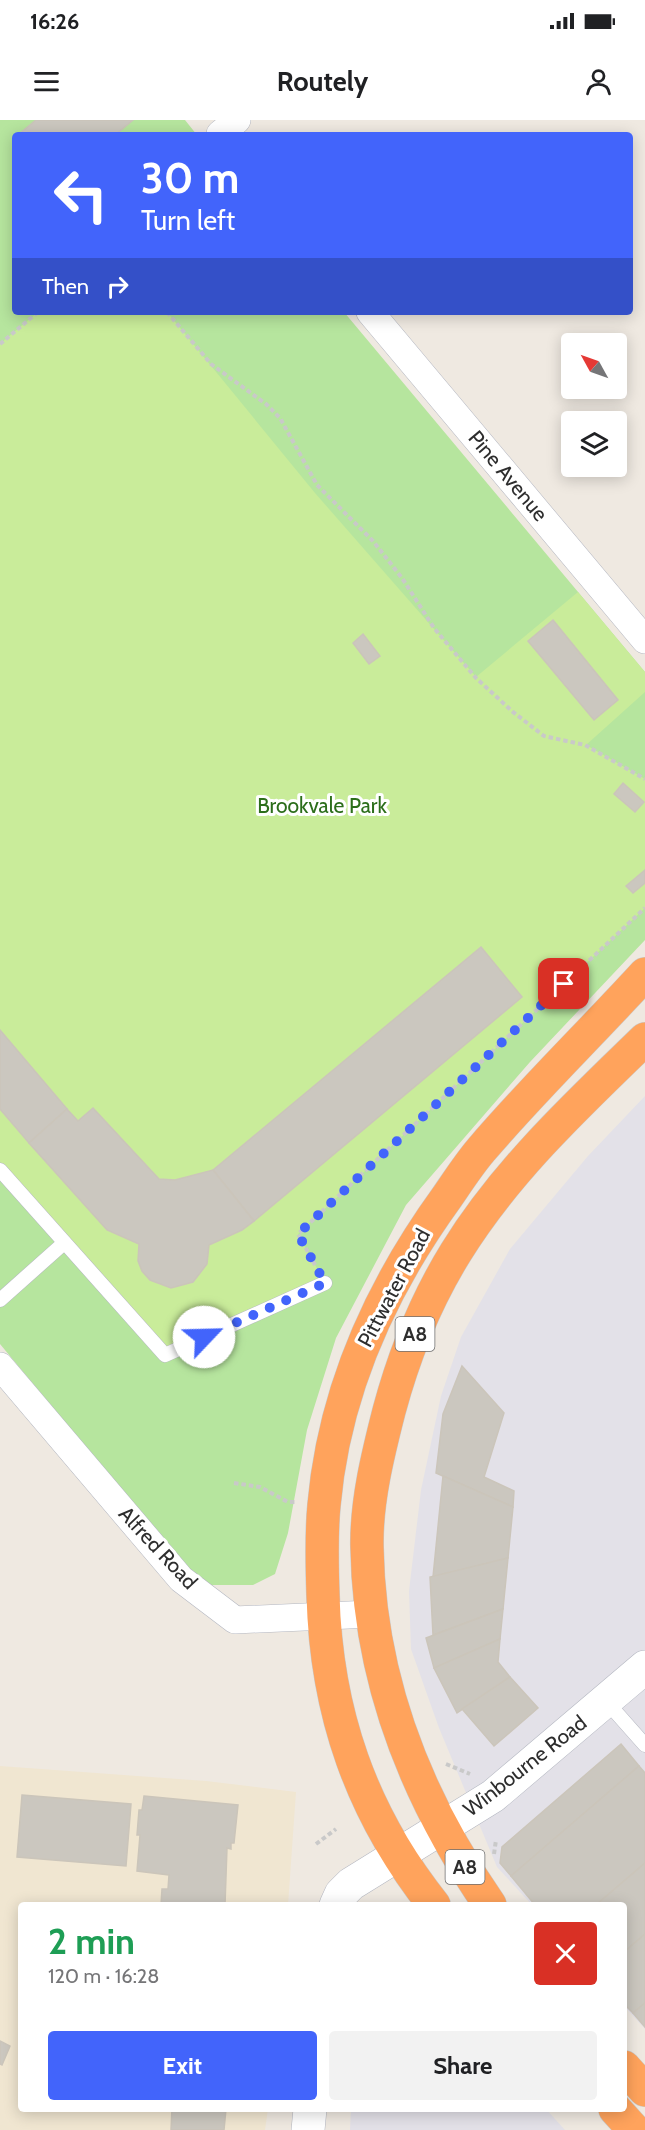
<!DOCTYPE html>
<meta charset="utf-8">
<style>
body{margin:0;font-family:Cabin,sans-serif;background:#f2f2f2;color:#202124;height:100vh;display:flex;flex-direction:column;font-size:22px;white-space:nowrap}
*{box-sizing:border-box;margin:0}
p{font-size:20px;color:#757577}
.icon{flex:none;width:33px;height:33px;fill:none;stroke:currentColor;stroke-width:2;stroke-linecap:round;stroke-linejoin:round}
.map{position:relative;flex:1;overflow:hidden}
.sheet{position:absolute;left:18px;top:1782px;width:609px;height:210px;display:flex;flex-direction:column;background:#fff;border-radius:6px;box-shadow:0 3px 15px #0003}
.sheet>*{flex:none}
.top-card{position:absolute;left:12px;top:12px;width:621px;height:183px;border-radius:6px;box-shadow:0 3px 15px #0003;background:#4264fb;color:#fff;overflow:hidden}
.needle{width:39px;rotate:310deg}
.controls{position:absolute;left:561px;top:213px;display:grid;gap:12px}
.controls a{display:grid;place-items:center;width:66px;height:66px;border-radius:6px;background:#fff;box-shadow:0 3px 15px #0003;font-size:30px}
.pin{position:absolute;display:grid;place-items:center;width:51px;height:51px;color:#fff;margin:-26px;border-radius:12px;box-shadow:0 3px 9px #0006}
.me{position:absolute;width:66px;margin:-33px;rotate:66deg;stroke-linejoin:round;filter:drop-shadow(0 0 4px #0008)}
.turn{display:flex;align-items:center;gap:21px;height:126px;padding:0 30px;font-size:27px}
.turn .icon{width:78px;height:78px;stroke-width:2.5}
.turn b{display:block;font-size:42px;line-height:51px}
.then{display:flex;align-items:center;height:57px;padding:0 30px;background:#0003;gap:12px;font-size:22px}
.round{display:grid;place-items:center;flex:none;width:63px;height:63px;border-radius:6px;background:#f2f2f2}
.headline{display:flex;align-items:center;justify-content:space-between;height:102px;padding:0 30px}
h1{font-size:36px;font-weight:700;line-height:45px;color:#1e9e55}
.button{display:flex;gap:12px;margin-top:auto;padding:12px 30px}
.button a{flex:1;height:69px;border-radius:6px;background:#4264fb;color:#fff;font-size:24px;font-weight:700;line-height:69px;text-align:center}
.button a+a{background:#f2f2f2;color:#202124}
.status{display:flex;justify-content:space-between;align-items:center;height:42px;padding:0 30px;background:#fff;direction:ltr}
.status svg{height:16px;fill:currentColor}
header{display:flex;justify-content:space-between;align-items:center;height:78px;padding:0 30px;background:#fff;font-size:27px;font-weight:700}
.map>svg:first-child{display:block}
</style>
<div class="status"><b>16:26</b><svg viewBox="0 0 49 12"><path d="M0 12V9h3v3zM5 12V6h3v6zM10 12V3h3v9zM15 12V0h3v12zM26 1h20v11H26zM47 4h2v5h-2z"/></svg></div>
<header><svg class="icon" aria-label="menu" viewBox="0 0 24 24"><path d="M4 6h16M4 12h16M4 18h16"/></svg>Routely<svg class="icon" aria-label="person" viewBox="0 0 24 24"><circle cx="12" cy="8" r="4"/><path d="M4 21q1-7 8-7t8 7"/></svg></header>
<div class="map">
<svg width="645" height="2010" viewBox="0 0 645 2010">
<rect width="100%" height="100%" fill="#efe9e1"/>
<g fill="#e3e1e8">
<path d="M645,976V1909L624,1886V1785H532L497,1747L439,1608L411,1529L409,1471L421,1370L441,1276L461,1217L510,1129L588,1036Z"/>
<path d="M351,1989H546L565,2010H350Z"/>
</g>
<path fill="#f0e6d1" d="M0,1646L206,1661L296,1672L288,1785H21V1989H268L265,2010H0Z"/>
<path fill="#b6e59e" d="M0,0H185L197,15H15V192H344L645,552V820L530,942L406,1085L336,1218L307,1310L288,1413L275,1454L253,1465H205L176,1436L0,1224Z"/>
<path fill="#c9ec9a" d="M38,192H167L315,373L476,557L578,472L645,552V572L586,625L645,659V788L298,1114L325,1163L165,1235L0,1050V224Z"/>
<g fill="#cbc7bf" stroke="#cbc5ba" stroke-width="1.5">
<path d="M36,0H133L115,15H18Z"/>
<path d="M553,500L618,580L594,600L528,521Z"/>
<path d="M363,514L380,536L369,544L353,523Z"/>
<path d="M623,663L644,682L635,692L614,674Z"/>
<path d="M645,750V763L633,773L626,766Z"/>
<path d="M481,827L522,877L254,1101L213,1050Z"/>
<path d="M0,910L67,989L29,1023L0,989Z"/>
<path d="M93,988L159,1059L175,1060L213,1050L254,1101L242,1110L209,1125L207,1144L193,1162L171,1168L150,1160L142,1151L138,1141L139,1124L107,1110L29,1023L67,989L78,1001Z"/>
<path d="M462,1246L504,1293L484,1357L514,1371L513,1387L436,1353L443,1294Z"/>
<path d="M443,1356L513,1387L508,1438L433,1457Z"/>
<path d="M508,1438L503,1489L433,1515L430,1457Z"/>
<path d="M503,1489L500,1519L434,1548L426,1518Z"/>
<path d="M500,1519L498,1542L510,1557L457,1593L434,1548Z"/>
<path d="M510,1557L538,1588L494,1626L462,1589Z"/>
<path d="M621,1624L639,1646L511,1756L500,1743L502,1727Z"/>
<path d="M639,1646L645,1653V1743L596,1785H535L511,1756Z"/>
<path d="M22,1675L131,1684L126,1746L17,1737Z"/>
<path d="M144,1676L238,1685L234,1723H231V1729L227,1728L225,1785H161L162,1769H168L169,1755L137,1751L140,1715H137L139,1690H142Z"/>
<path d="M645,1743V1814L624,1832V1785H596Z"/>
<path d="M645,1814V1883L633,1893L624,1884V1832Z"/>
<path d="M645,1883V1907L633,1893Z"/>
<path d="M0,1921L10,1926L2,1945L0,1944Z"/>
<path d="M172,1989H226L224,2010H171Z"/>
</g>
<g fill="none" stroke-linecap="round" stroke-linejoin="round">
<defs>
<g id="lane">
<path d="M0,1050L165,1235L325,1163"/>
<path d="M0,1180L64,1123"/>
<path d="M606,1581L645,1625"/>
</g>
<g id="street">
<path d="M220,14L237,0"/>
<path d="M370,192L645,520"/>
<path d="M0,1246L181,1459L235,1500L371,1494"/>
</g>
<g id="secondary">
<path d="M336,1785L341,1774L351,1764L493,1676L645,1547"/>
<path d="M308,2010L310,1989"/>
</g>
<g id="highway">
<path d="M434,1785C361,1693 326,1592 323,1475C322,1445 321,1415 324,1385C334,1272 381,1168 447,1077C458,1061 469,1044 481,1030C533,969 591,913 645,854"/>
<path d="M490,1785C416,1678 369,1559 367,1427C366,1382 378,1334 389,1291C404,1235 425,1182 456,1132C506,1051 577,985 645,919"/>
<path d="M624,1947L645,1970"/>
<path d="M615,1989L634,2010"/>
</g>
</defs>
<use href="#lane" stroke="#b4b7c1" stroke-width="15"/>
<use href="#street" stroke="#b4b7c1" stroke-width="28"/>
<use href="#secondary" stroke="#b4b7c1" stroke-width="34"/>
<use href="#highway" stroke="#c9c9c9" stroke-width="34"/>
<g stroke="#c9c9c9" stroke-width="4" stroke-dasharray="4.5 3" stroke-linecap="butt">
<path d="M167,192L211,244L266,284L280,298L317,365L373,421L402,458L434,508L476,558L513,592L544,616L585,625L645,659"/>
<path d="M0,224L38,192"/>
<path d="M315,1145L298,1114L645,788"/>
<path d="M234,1363L260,1367L288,1382H295"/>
<path d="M446,1644L470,1654"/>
<path d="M316,1724L336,1709"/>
<path d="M494,1734L496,1720"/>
</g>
<use href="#lane" stroke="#fff" stroke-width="14"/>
<use href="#street" stroke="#fff" stroke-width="27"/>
<use href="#secondary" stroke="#fff" stroke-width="33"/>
<use href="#highway" stroke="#ffa35c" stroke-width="33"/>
</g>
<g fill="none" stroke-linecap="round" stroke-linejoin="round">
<path stroke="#4264fb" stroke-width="10" stroke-dasharray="0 18" d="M204,1217L325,1163L298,1114L564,864"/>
</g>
<g text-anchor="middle" stroke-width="6" stroke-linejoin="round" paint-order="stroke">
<g fill="#fff" stroke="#6d6d6d" stroke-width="1.5">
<rect x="395.5" y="1197" width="39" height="34" rx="4.5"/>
<rect x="445.5" y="1730" width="39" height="34" rx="4.5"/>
</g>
<g font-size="20" font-weight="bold" fill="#2e2e2e">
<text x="415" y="1221">A8</text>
<text x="465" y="1754">A8</text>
</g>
<g font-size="21" fill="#2e2e2e" stroke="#fff">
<text transform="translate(508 356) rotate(50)" y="7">Pine Avenue</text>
<text transform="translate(394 1168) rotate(-62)" y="7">Pittwater Road</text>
<text transform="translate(158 1428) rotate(47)" y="7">Alfred Road</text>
<text transform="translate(525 1646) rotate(-38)" y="7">Winbourne Road</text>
</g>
<g font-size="21" fill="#2c6e1b" stroke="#fff">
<text x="322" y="693">Brookvale Park</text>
</g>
</g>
</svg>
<div class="controls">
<a><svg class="needle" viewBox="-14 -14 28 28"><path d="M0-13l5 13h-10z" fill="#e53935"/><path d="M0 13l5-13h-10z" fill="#757577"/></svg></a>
<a><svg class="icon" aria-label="layers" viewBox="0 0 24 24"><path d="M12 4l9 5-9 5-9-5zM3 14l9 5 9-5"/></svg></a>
</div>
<div class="pin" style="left:564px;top:864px;background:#d93025"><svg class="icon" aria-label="arrive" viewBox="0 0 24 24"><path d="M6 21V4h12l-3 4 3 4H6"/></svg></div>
<svg class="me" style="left:204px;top:1217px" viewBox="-20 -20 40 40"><circle r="19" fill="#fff"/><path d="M0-13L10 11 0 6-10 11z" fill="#4264fb"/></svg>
<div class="top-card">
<div class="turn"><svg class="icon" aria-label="left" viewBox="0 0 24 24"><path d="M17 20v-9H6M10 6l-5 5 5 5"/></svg><div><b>30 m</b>Turn left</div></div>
<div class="then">Then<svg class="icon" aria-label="right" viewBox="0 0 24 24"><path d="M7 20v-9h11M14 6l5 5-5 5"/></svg></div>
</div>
<section class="sheet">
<div class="headline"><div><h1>2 min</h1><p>120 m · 16:28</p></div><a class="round" style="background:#d93025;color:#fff"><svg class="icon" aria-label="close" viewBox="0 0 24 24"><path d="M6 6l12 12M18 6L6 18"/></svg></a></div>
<div class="button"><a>Exit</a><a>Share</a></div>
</section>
</div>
